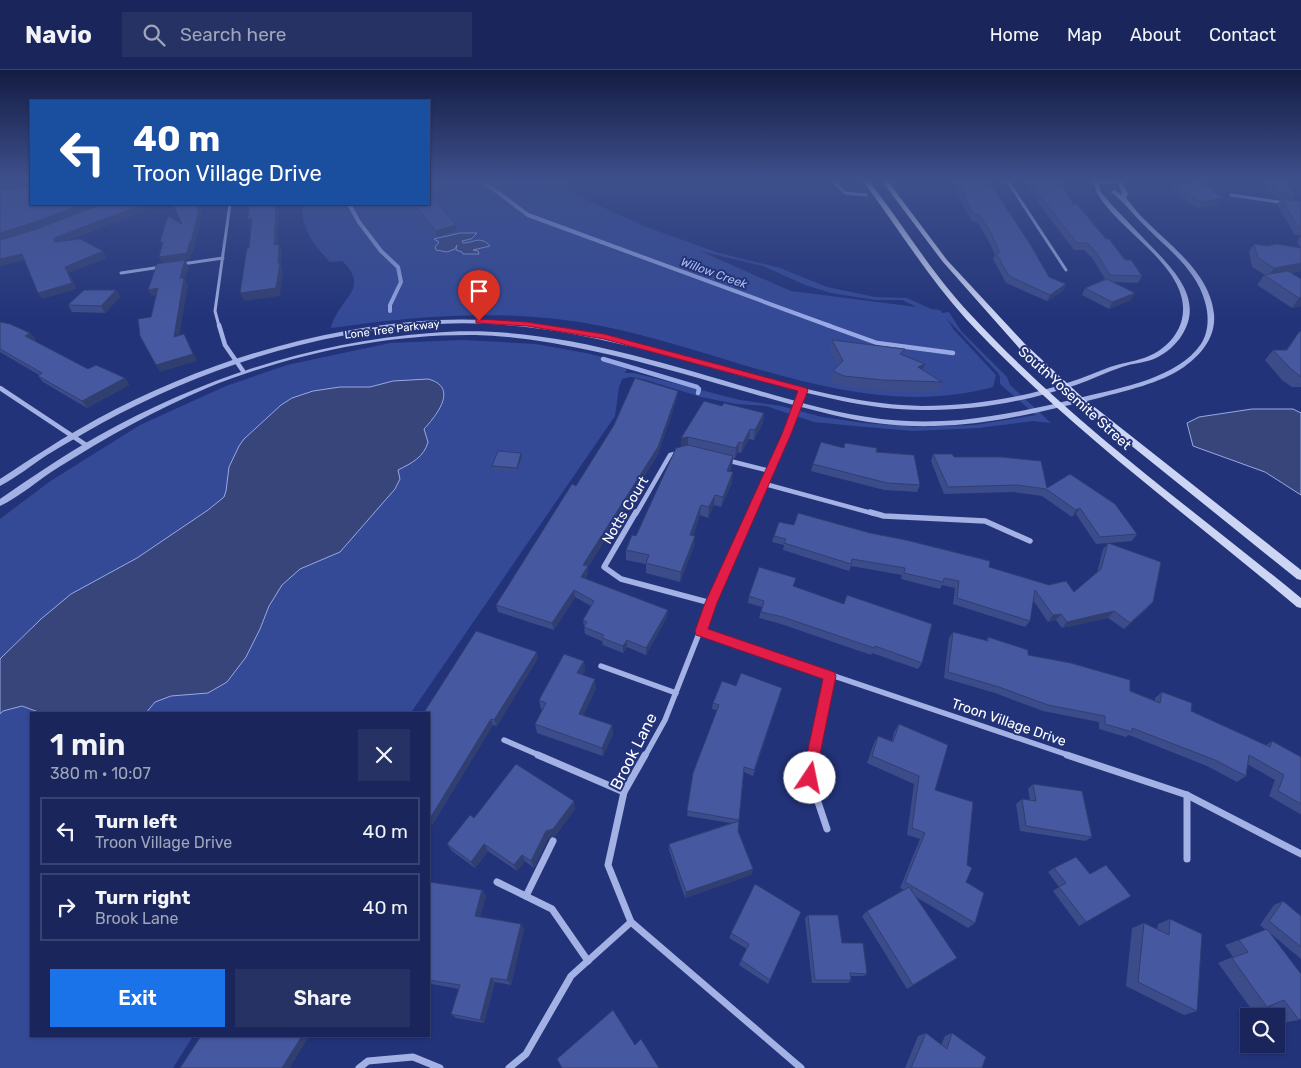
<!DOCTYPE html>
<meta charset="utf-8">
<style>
body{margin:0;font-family:Rubik,sans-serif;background:#273264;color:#f1f3f6;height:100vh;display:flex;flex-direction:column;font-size:19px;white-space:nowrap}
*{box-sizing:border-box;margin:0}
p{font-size:16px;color:#9fa5bb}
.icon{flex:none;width:28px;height:28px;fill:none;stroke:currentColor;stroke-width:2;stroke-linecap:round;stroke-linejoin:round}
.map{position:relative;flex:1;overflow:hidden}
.sheet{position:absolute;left:30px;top:642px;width:400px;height:325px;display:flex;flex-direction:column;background:#1a265b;border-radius:0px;box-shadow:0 1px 4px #0004,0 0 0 1px #384371}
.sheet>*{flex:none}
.guide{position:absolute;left:30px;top:30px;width:400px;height:105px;border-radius:0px;box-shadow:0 1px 4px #0004,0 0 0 1px #384371;background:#1a4fa0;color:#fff;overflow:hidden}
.tools{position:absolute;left:1240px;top:938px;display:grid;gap:10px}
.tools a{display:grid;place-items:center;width:45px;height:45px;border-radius:0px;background:#1a265b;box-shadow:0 1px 4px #0004,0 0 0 1px #384371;font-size:25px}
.pin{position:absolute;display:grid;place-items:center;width:42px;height:42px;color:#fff;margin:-51px -21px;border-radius:50% 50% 50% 0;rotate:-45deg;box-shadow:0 0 5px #0007}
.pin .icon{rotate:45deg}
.me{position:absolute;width:55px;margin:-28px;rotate:11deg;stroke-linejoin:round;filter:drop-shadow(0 0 4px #0008)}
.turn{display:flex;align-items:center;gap:18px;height:105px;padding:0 20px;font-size:22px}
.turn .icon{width:65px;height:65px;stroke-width:2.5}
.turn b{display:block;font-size:35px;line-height:42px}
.round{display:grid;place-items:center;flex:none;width:52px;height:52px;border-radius:0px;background:#273264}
.overview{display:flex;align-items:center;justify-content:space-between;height:85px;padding:0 20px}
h1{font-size:30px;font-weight:600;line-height:38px}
.button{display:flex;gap:10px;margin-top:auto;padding:10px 20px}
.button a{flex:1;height:58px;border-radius:0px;background:#1a73e8;color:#fff;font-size:20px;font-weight:600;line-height:58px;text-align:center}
.button a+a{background:#273264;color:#f1f3f6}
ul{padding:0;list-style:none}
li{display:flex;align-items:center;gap:15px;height:68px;margin:0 10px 8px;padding:0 10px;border:2px solid #384371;border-radius:0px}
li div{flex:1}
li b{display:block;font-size:19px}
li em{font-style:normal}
header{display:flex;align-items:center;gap:30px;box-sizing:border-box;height:70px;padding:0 25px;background:#1a265b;border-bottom:1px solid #384371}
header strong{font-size:24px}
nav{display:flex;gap:28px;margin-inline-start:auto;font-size:18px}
.search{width:350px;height:45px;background:#273264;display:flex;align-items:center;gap:12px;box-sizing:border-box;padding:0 18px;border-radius:0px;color:#9fa5bb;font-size:19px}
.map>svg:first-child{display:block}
</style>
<header>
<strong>Navio</strong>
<div class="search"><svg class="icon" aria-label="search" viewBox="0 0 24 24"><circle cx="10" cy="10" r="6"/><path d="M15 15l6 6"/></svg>Search here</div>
<nav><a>Home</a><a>Map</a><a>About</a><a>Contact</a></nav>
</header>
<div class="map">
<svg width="1301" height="998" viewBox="0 0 1301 998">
<rect width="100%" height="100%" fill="#223379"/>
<path fill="#354a97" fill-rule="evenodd" d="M429,110H541L557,117L553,110H563L569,122L646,157L719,183L780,198L827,217L875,227L907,228L931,239L940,240L942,243L949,242L961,261L1007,307L1010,315L1051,353L1033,351L978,358L913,361L855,356L814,352L766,336L736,334L701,327L643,309L630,307L622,309L619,317L615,346L410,644H31V966H193L173,998H0V449L49,412L140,355L226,316L287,295L390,273L463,270L535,274L586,283L629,294L625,303H634L740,330L781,336L822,347L864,353L917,357L974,355L1036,345L1000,314V307L998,303L947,249L954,260L996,305L993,317C859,353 730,281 601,256C511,238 421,245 331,258C338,228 372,219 342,191L330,192C315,176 299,157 303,134H429ZM700,181L763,196L805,215L831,223L875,230H902L917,237L791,221Z"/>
<g fill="#38457a" stroke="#98a9e6">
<path d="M460,163H477L471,169L462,171L463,173C474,173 480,165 490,176L473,180L478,181L479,184H463L462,182L456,180L457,175L455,179L447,182L436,180L435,177L439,172L434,169Z"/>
<path d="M428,309C459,317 437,345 424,359L428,372C424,387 412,393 398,400L400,409L395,419L340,482L300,499L282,515L269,536L260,559L246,587L227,612L208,623L171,626L155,632L145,644H44L22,636L3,641L0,644V589L3,586L41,549L71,524L137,488L208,440L224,427L226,421L229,397L239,376L244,369L281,335L292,328L313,321L340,317H370L393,311Z"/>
<path d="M1252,339H1293L1301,343V425L1265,402L1193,376L1187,353L1199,347Z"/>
</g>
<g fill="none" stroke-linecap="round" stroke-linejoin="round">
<g stroke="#98a9e6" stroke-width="4">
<path d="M481,110L528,145L830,256"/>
<path d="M349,134L359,152L381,181L398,197L401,212L390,235V241"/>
</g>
<g stroke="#98a9e6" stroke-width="4.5">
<path d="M827,255L877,273L953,283"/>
<path d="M603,289L697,317L699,319L698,323"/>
</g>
<g stroke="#a4b1e5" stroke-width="3">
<path d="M832,110L845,123L866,125"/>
<path d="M1007,110L1066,200"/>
<path d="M1231,125L1286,133"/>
<path d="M182,194L223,188"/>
<path d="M121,203L161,197"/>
<path d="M219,256L215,241L230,134"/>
</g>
<g stroke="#a4b1e5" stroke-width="4.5">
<path d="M219,255L225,275L243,301"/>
<path d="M0,318L86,375"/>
<path d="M726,390L770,401"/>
<path d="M765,414L875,444"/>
<path d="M636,444L670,385L679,383"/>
<path d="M752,444L803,320"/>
</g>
<g stroke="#a4b1e5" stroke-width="5.5">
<path d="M636,442L604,497L621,509L711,533"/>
<path d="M870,442L884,446L985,451L1030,471"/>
<path d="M701,561L1071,686"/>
<path d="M601,596L676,623"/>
<path d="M504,670L541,686"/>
<path d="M645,686L665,650L711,533L752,442"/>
<path d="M814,686L830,606"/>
</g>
<g stroke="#a4b1e5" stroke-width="7">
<path d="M538,685L624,722"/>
<path d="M645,685L624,722L608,795L631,852L801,998"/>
<path d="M815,685L810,708L827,759"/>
<path d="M1067,685L1187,725L1301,784"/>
<path d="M1187,725V789"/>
<path d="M497,812L552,839L588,891"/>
<path d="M526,826L553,771"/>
<path d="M359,998L368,991L413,987L440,998"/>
<path d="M509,998L526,984L571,906L631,852"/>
</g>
<g fill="#a4b1e5" fill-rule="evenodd">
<path d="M1093,110L1113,112V113L1111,114H1099L1101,122L1110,133C1123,147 1136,160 1149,174C1172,198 1205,229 1182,265C1176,275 1166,283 1156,288C1145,293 1133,293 1122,297C1106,302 1091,310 1076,315C1028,331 974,341 923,340C866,340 811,324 757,310C652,282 548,248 438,254C321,260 205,297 102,353C84,363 65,374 47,385C32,395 17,407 0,416V409C32,388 64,367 97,349C201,293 320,256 438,250C539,245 637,273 733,299C794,316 857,335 922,336C971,336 1023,328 1070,312C1083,308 1096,302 1110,297C1121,293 1133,292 1144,288C1162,282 1178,267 1182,249C1193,199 1118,161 1097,123C1096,120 1093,112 1093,110Z"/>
<path d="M1117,110H1121L1128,124L1126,128C1132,135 1138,144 1146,151C1172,177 1210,204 1214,244C1216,267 1202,284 1184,297C1159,314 1127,320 1099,328C1045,341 990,355 934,356C900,357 866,353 833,345C752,326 674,298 593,281C555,273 515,266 475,265C384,264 291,284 207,318C155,340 107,367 59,397C41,408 18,428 0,436V429C32,407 64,385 98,366C202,308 312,272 431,263C540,253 650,289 753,319C795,331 837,344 881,349C907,352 934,352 961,350C1002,346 1043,337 1083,327C1120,318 1178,308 1201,274C1209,262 1209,245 1205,232C1196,198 1165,177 1142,153C1131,142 1123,131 1111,122L1114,120L1122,125V124Z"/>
</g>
<g fill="#cdd5f4" fill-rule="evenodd">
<path d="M862,110H868L875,119C907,161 934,206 971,245C1070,352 1189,436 1301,528V538L1297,537C1186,443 1066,357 966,249C927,206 897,156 862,110Z"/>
<path d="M881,110H887L947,190L1025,274L1083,328L1301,500V510L1297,509L1077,332L1019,278L943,192Z"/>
</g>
</g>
<g fill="#3c4c8a">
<path d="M954,110H982L1049,207L1066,214L1063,221L1047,231L1006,213L993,189L995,184L987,168L977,152H972L952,113Z"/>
<path d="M1025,110H1060L1073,134L1106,169L1142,206L1138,213L1112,212L1131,230L1109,239L1082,225L1085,218L1105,209L1093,189L1084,180H1074L1032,125Z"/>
<path d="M1261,110H1283L1295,124L1291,130L1301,131V165H1295L1277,135L1281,129L1272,127Z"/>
<path d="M1175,116L1219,135L1198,138L1172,122Z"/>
<path d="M411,134H429L457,160L437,167Z"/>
<path d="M1301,166V201L1291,203L1301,209V236L1292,238L1257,215L1264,205H1265L1252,197L1249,182L1254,174L1267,176L1301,178L1297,172Z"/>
<path d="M116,220L120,227L105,243L72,242L68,235Z"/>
<path d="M0,252L30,263L36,270L34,271L88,299L125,308L129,315L87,338L43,312L38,306L39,305L0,282Z"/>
<path d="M1301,261V317H1292L1282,310L1265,290L1273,280H1286L1299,262Z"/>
<path d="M832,270L903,285L923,300L942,312L938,322L880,321L842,316L831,311L833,301L838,296L830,280Z"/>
<path d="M678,321L677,328L658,384L588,497V504L585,509L667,547L646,585L627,577L623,583L603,575L602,571L585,564L583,550L591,536L575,527L554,560L498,542L496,535L576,416Z"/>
<path d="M722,336L764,343L763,353L754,370L749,369L741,383L738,382L735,388H733L732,396L730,401L732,413L721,437L714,435L708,448L700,445L693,466L694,476L680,512L646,503V494L626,490V480L636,466L681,376V368Z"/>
<path d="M845,373L876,382L920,415L917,422L884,420L811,401L813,394L844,378Z"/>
<path d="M521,383L522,386L517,401L493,400L492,396Z"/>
<path d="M933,384L954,387L1047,418L1137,464L1132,471L1109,473L1147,539L1124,559L1108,548L1062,558L1056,550L1048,552L1033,530L1030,551L1025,557L953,534L955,518L942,515L940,519L901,509L902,505L851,496L849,501L783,480L784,475L772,472L774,466L794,455L870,463L989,497L1049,515L1074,522L1097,503L1103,479L1108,473L1096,474L1076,444L1072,447L1042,426L1013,422L944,424L931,391Z"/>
<path d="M794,516L922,593L918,599L872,583L871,585L781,554L759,548L762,537L748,533L749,526Z"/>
<path d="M953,562L986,571L988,567L1028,585L1130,621L1155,631V628L1162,622L1191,641L1266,675L1272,671L1301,687V743L1300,744L1269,726L1275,710L1247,694L1246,706L1237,712L1207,696L1129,665L1126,667L1099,659V652L1043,641L995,623L944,608L949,568Z"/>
<path d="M538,588L497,656L493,655L432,755L429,753V644Z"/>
<path d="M584,591L585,600L582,605L596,618L583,646L612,655L613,664L603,686L537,663L535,654L543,640L541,639L539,630Z"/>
<path d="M736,616L780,624L753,706L744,702L738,761L753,799L751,805L685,828L669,780V774L731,753L687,746L693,703L717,640L712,639L713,633Z"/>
<path d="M899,654L935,720L966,812L975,853L968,858L916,827L957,888L907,919L862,846L867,841L904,820L900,818L920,769L907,765L914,714L867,693L874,673L878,666L892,671L894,662Z"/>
<path d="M1033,714L1092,767L1085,771L1020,761L1016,734L1022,729L1030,730L1028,719Z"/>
<path d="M574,731L575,739L555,766L548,768L534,798L525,791L517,801L488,781L475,798L452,781L447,774L474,748Z"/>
<path d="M1054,798L1090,804L1131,826L1079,856L1053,821L1059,817L1048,802Z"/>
<path d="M429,812L482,820L486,826L480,847L521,854L524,859L511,915L495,912L484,953L456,948L451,944L459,919L432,914L429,911V903L430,899H429Z"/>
<path d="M755,814L770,910L768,914L739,895L747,879L729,868Z"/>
<path d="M1283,831L1301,846V889L1270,863L1299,950L1282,953L1270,936L1252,940L1218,893L1233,887L1225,875L1266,860L1260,855L1274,835Z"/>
<path d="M808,845L842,873L867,904L864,906H850L851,910L848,913H812L805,848Z"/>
<path d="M1170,849L1197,941L1184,945L1126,916L1132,858L1144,853L1157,860L1158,854Z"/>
<path d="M926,963L941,975L945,966L952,963L982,998H905L918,966Z"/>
</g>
<g fill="#313e70">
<path d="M1223,128L1219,135L1198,138L1201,132Z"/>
<path d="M83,134H103L36,160L0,170V163Z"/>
<path d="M144,134L148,140L59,174L55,172L54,168Z"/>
<path d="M199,134H203L201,143L202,145L194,179V178L190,189L185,190L189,197L185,209L188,215L178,274L174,267L163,193L159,187L190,171Z"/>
<path d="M276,134H279L277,182L274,175Z"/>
<path d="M252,148L256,156H251L248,149Z"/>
<path d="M456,155L457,160L437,167L436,161Z"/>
<path d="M279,174L282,182L281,196L283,201L280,226L244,231L240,223L278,193Z"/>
<path d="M103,181L107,188L69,203L77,219L42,229L38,223L65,197Z"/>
<path d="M22,184L27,190L0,196V189Z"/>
<path d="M1301,193V201L1268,207L1274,198Z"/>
<path d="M1066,214L1063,221L1047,231L1050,225Z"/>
<path d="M158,218L162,225L151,226L148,220Z"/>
<path d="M116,220L120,227L105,243L101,236Z"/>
<path d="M1135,223L1131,230L1109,239L1112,232Z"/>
<path d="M1301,227V236L1292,238L1299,228Z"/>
<path d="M30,263L36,270L30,273L25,266Z"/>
<path d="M184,264L188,271L197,291L160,302L156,295Z"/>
<path d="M925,294L921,304L918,297Z"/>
<path d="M125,308L129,315L87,338L82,331Z"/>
<path d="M678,321L677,328L658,384L588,497V504L582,515L581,507L583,495Z"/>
<path d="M764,343L763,353L754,370L755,360Z"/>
<path d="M750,359L749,369L741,383L743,373Z"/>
<path d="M688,367V377L681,378V368Z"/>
<path d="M739,372L738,382L735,388L736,378Z"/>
<path d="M521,383L522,386L517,401V398Z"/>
<path d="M733,386L732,396L725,411L727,401Z"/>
<path d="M733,402L732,413L721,437L723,427Z"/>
<path d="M715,425L714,435L708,448L709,437Z"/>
<path d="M701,435L700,445L689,475L690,465Z"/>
<path d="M1080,438L1076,444L1072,447L1076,440Z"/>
<path d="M695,466L694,476L680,512L681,502Z"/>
<path d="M574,520L575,527L554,560L552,553Z"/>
<path d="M1153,532L1147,539L1124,559L1130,553Z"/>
<path d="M668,540L667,547L646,585V578Z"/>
<path d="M1114,541L1108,548L1062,558L1067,552Z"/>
<path d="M1061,544L1056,550L1048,552L1053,545Z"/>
<path d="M627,570V577L623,583V576Z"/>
<path d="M537,582L538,588L497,656L494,650Z"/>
<path d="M584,591L585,600L579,612L577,603Z"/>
<path d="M595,609L596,618L580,652L579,644Z"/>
<path d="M491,649L493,655L432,755L429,750Z"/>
<path d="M612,655L613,664L603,686L602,678Z"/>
<path d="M574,731L575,739L555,766L548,768L534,798L531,791L546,761Z"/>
<path d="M484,774L488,781L475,798L471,792Z"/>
<path d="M522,785L525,791L517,801L514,795Z"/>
<path d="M753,799L751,805L685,828L686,822Z"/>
<path d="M482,820L486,826L479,851L475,846Z"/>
<path d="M521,854L524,859L511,915L507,910Z"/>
<path d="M491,908L495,912L484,953L480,950Z"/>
<path d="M302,966H309L290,998H282Z"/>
</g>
<g fill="#4658a0" stroke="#313e70">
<path d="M31,110V134H83L32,153L0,163V120L29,117L26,111Z"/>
<path d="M956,110H988L1030,174L1049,207L1066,214L1050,225L1009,206L996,183H1000L990,161L979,145H974Z"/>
<path d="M1030,110H1060L1073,134H1077L1106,169H1109L1125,190H1131L1142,206L1110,205L1096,182L1087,173H1077L1034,118Z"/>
<path d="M1269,110H1283L1295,124L1276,121Z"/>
<path d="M1201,112L1223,128L1201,132L1175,116Z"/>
<path d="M429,124H430L456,155L436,161L414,134H429Z"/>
<path d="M1281,129L1301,131V159H1300Z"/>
<path d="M102,134H144L54,168L55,172L80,169L103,181L65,197L72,213L38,223L22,184L0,189V170L34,160Z"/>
<path d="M173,134H199L197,139H199L191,173L190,171L187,183L159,187L163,172H160L168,146L182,154Z"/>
<path d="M249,134H276L274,175L279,174L278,193H280L276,218L240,223L247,178H249L252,148L248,149Z"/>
<path d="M1254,174L1267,176L1277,174L1301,178V193L1274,198L1258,188Z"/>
<path d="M185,190L180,208H184L174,267L184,264L193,284L156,295L140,266L138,249L151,247L158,218L148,220L157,194Z"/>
<path d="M1288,201L1301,209V227L1299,228L1264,205Z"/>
<path d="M1107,209L1135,223L1112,232L1085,218Z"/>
<path d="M84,220H116L101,236L68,235Z"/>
<path d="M0,252L10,254L30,263L25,266L88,299L96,295L125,308L82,331L38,306L42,303L0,279Z"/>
<path d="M1301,261V307L1291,299L1273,280H1287L1299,262Z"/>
<path d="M832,270L905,279L900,284L925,294L918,297L942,312L883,310L844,306L833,301L843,291Z"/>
<path d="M635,308L678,321L658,377L583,495L588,496L581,507L668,540L646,578L627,570L623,576L602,568L604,565L584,557L587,552L583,550L594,531L574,520L552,553L496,535L572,414L576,416L614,355Z"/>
<path d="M704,331L722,336L724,333L764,343L755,360L750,359L743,373L739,372L736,378L688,367L681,368Z"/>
<path d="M821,372L844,378L845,373L877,378L876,382L914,385L920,415L887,413L813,394Z"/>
<path d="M688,375L733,386L727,401L733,402L723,427L715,425L709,437L701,435L690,465L695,466L681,502L646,493L649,485L626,480L632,465L636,466L676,378Z"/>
<path d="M498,381L521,383L517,398L492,396Z"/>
<path d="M933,384H952L954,387H1001L1041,391L1047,418L1070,404L1115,434L1137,464L1100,467L1080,438L1076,440L1046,419L1017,415L948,417Z"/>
<path d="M798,443L870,463L906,470L990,491L989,497L1049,515L1066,511L1074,522L1101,499L1108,473L1161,492L1153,532L1130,553L1114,541L1067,552L1061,544L1053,545L1035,520L1030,551L957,528L959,511L944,508L943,512L904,503L905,498L852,489L851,494L784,473L786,469L774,466L779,452L794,455Z"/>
<path d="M759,497L796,508L793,516L844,534L847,525L932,554L922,593L875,576L874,578L783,547L761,542L764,531L749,526Z"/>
<path d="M476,561L537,582L494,650L491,649L429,750V644H423Z"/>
<path d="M953,562L988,571V567L1028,580V585L1071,593L1130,610V621L1160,633L1162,622L1192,633L1191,641L1270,677L1272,671L1301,687V734L1278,721L1284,705L1249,685L1246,706L1215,690L1132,658V662L1105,654V646L1048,635L999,617L948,602Z"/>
<path d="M564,584L584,591L577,603L595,609L579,644L612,655L602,678L535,654L546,633L539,630Z"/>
<path d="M741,603L782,618L754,700L744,697L739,750L687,741L693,703L719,635L713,633L722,611L736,616Z"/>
<path d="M899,654L948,675L935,720L973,732L967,795L972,798L966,812L984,823L975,853L905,812L925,763L912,758L919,706L872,686L878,666L893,672Z"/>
<path d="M516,694L574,731L553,759L546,761L531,791L522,785L514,795L484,774L471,792L447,774L470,745L474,748Z"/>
<path d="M1033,714L1082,721L1092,767L1026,756L1022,729L1036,731Z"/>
<path d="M739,751L738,761L753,799L686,822L669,774Z"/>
<path d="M1076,787L1090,804L1106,795L1131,826L1086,852L1059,817L1066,813L1054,798Z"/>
<path d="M429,812L482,820L475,846L521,854L507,910L491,908L480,950L451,944L460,915L429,910V903L431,896L429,895Z"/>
<path d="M755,814L801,842L770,910L741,890L749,874L731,863Z"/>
<path d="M909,817L957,888L913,915L867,841Z"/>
<path d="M1283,831L1301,846V877L1269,851Z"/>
<path d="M808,845H838L842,873H863L867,904L850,903L851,910H815Z"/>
<path d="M1170,849L1202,864L1197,941L1138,912L1144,853L1169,865Z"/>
<path d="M1267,859L1301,904V949L1299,950L1284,930L1267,937L1232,888L1248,882L1239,870Z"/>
<path d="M613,940L635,975L641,969L659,998H562L557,989Z"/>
<path d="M926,963L947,979L952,963L986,987L982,998H911Z"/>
<path d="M201,966H302L282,998H180Z"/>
</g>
<linearGradient id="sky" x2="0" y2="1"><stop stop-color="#131c43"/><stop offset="0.44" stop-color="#3e508c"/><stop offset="1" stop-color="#3e508c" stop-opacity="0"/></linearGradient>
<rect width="1301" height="250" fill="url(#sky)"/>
<path fill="#e11d48" stroke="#92132f" d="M479,249L527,252L604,264L806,318L808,320L791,364L717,533L708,559L834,602L836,606L814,713L810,715L805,713L802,708L823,609L696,565L695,561L705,533L782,364L798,321L604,269L527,256L476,253V250Z"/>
<g text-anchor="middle" stroke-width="4" stroke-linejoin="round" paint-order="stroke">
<g font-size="11" fill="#fff" stroke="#223379">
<text transform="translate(392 259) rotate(-7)" y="4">Lone Tree Parkway</text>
</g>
<g font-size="12" font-style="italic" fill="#afbced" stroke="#223379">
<text transform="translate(714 203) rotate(20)" y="4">Willow Creek</text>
</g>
<g font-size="14" fill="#fff" stroke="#223379">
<text transform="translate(1075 328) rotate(42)" y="5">South Yosemite Street</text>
<text transform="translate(625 440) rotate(-59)" y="5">Notts Court</text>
<text transform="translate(1009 652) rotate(19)" y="5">Troon Village Drive</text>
</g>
<g font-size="16" fill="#fff" stroke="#223379">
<text transform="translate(633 681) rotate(-63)" y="6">Brook Lane</text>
</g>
</g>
</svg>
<div class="tools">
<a><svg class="icon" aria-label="search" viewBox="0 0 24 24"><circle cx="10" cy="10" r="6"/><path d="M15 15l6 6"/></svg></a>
</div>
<div class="pin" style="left:479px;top:251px;background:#d93025"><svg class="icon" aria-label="arrive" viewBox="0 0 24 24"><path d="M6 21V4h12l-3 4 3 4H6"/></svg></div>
<svg class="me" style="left:810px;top:708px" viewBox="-20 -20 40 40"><circle r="19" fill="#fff"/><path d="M0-13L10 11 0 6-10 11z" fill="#e11d48"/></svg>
<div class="guide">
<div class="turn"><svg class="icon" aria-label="left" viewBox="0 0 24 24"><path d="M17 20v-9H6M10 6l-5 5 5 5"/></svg><div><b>40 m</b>Troon Village Drive</div></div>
</div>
<section class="sheet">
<div class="overview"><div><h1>1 min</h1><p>380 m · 10:07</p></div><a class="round"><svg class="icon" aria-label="close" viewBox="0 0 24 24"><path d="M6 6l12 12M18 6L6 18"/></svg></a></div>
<ul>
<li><svg class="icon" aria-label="left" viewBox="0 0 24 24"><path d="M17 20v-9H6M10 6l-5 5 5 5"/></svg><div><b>Turn left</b><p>Troon Village Drive</p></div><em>40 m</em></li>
<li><svg class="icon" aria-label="right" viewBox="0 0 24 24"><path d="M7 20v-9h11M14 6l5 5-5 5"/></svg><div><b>Turn right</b><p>Brook Lane</p></div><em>40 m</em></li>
</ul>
<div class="button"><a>Exit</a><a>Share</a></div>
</section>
</div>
